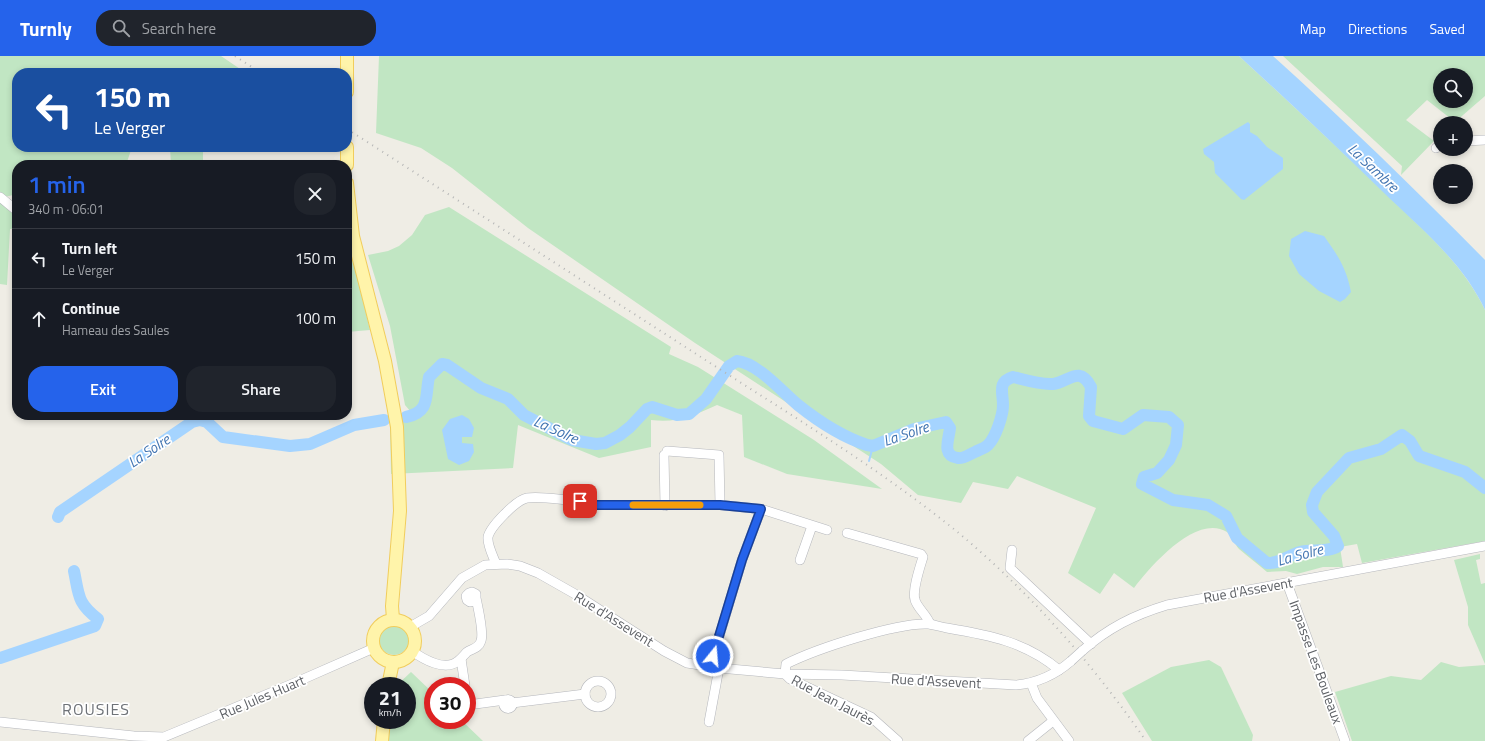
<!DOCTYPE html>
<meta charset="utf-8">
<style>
body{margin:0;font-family:"Titillium Web",sans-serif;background:#20242c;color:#f1f3f6;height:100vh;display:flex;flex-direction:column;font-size:15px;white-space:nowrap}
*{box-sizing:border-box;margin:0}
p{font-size:13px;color:#9ea1a6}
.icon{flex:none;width:22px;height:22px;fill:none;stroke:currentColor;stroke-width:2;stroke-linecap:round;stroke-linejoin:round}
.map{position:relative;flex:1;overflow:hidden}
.panel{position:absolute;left:12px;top:104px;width:340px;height:260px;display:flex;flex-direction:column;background:#171b24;border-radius:16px;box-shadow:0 2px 6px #0003}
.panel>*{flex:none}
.banner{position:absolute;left:12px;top:12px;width:340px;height:84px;border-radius:16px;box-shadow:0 2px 6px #0003;background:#1a4fa0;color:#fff;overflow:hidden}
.fabs{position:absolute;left:1433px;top:12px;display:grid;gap:8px}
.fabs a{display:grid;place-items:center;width:40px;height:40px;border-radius:50%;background:#171b24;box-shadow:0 2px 6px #0003;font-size:20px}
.speed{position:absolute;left:364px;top:621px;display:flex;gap:8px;font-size:20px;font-weight:700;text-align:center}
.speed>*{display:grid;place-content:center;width:52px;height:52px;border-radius:50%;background:#171b24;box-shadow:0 2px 6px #0003;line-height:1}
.speed small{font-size:10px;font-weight:400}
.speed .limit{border:6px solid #d22;background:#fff;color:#111}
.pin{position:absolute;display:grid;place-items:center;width:34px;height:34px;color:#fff;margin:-17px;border-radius:8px;box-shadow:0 2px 6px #0006}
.me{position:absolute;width:44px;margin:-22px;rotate:17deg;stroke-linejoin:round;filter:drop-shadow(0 0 3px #0008)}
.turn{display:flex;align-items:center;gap:14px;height:84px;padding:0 16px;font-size:18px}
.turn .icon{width:52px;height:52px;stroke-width:2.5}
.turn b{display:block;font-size:28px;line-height:34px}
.round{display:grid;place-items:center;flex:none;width:42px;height:42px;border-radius:16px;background:#20242c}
.summary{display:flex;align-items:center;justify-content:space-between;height:68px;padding:0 16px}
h1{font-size:24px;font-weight:600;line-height:30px;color:#2563eb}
.primary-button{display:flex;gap:8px;margin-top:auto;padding:8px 16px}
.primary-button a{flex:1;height:46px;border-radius:16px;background:#2563eb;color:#fff;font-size:16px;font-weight:600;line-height:46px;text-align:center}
.primary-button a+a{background:#20242c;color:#f1f3f6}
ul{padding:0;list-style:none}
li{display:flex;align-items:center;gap:12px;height:60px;padding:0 16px;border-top:1px solid #363941}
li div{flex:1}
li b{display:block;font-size:15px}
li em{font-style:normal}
header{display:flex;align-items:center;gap:24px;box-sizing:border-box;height:56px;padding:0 20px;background:#2563eb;color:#fff}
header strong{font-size:19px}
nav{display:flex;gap:22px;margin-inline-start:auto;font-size:14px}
.search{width:280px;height:36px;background:#20242c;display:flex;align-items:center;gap:10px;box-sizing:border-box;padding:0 14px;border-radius:16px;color:#9ea1a6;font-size:15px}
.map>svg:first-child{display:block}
</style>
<header>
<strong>Turnly</strong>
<div class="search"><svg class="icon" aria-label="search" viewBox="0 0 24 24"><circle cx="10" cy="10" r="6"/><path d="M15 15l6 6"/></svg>Search here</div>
<nav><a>Map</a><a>Directions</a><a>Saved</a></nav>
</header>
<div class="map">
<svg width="1485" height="685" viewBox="0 0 1485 685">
<rect width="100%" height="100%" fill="#efede5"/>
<g fill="#c1e6c3" fill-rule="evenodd">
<path d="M0,0H221L246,17H17V91H132L126,109H17V138L5,141L17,154V172L10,173L7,229L0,228Z"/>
<path d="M379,0H1239C1288,45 1337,91 1385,137C1421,172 1463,207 1485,254V485L1362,507L1357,488L1340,491L1343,511H1323L1297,518L1286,515L1267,516C1258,508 1248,501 1239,493C1234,488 1234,480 1227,476C1196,457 1150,511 1134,532L1114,517L1100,538L1068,517L1096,452L1017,420L1008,433L973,426L961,447L918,439L881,408L695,287L528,172L452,112L421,92L376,77Z"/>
<path d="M1283,0H1485V40L1455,66L1427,44L1406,64L1434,85L1401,119L1402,110ZM1440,19H1466V45H1440Z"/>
<path d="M170,91H203V109H171Z"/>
<path d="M449,151L671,291L669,298L698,311L814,384L882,433L787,418L744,401L742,359L717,349C693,360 678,367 651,364V391L599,402L518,369L513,412L391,418L390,366L416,362L405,349L390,270L368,199L388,195L399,190L412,179L425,159Z"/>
<path d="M349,184L370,274L347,276V185Z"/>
<path d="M1480,498V503L1476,504L1481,528L1485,527V608L1468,569V551L1454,504Z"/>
<circle cx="394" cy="584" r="15"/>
<path d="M1209,604L1221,611L1253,679L1252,685H1152L1122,637L1171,611Z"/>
<path d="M1441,606L1459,611L1485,609V685H1352L1335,636L1391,620L1421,624Z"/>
<path d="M411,616L433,637V664H461L483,685H388L390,664H407V630H396Z"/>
</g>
<g fill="#a5d4ff">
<path d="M1239,0H1273C1346,66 1416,134 1485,204V254C1463,206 1419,171 1382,135C1335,89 1287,44 1239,0Z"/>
<path d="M1248,66L1250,68V76L1257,80L1267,91L1283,102V113L1244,144L1241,143L1215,117L1214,106L1204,98L1203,93Z"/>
<path d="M1305,175L1324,180C1338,200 1346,211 1351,236L1345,243L1340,246L1319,235L1299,218L1289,200L1291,183Z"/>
<path d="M462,359L469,363L474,372L472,381H462V387L473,388L474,396L469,405L459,409L448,403L442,374L450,363Z"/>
</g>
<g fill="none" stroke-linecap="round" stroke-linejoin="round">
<path stroke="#a5d4ff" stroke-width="2" d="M869,405L873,390"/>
<g stroke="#a5d4ff" stroke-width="12">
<path d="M406,361C431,356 425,339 429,321L442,308L447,309L481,332L508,343L524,359L572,384L596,388L605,387L620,379L630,371L647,353L652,351L677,359L689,358L706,343L729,310L737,305C758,307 782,336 798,349C818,365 843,381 867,389L873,390L914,373L946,366L950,372C949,383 941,400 958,402C963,403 970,398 975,396C979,394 985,392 988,389C996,381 1003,359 1003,349C1003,336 997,326 1013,321C1025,324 1041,329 1053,328C1068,327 1079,308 1091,331L1089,360L1093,365L1123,373L1143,359L1169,361L1178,369L1176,389L1169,404L1157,417L1144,421L1142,428L1173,444L1208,449L1226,460L1237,482L1267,507C1280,508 1289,499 1300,496C1312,493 1328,497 1338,490L1334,480L1313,456L1312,449L1317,436L1349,402L1381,393L1402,379L1410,385L1419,400L1465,416L1485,432"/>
<path d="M58,461L60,456L192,366L200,364L207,366L223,381L290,390L310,388L354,369L384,364"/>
<path d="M0,602L95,570L98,563C77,547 79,539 74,515"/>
</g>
<defs>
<g id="minor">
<path d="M1466,85L1485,84"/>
<path d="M1436,92L1440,90"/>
<path d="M0,141L17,155"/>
<path d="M667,395L719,399L720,449"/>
<path d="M664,399L665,450"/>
<path d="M761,453L827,474"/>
<path d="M847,477L921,498L923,501C920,511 912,534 915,544C918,553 927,559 930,568"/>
<path d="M1012,494L1010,512L1091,588"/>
<path d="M800,504L812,470"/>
<path d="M496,508C493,500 487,489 488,481C490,471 516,444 527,442C540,440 581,445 594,449H720L761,453L742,504L710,611"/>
<path d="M1287,527L1345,685"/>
<path d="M410,571L429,560L462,522L485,509L507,508L520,510L538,517L575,538L664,595L687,607L719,612L785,618L842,619L1016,629C1038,627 1055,619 1071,605"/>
<path d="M412,595C423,603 445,616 458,605C462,602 464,599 467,596C472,593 479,592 481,585C484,576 478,552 476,542V538L472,536L469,537L466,540L467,544L470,546L474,545L476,542"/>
<path d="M1082,595C1108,572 1134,559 1167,549L1485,490"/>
<path d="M461,603L465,630"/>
<circle cx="598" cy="638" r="13"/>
<path d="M1031,627L1037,642L1069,685"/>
<path d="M467,642L468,649L505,644"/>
<circle cx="508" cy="648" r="4.5"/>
<path d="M512,647L585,638"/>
<path d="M0,666L134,680L164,681L292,628L374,592"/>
<path d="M709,666L719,612"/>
<path d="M898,685L871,661L790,623L785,618L786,608C816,593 897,566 929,568C935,569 941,571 947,572C989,579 1026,586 1059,614"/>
<path d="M1028,685L1053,665"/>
</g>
<g id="major">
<path d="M347,36V0"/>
<path d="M347,109V91"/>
<path d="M347,127L353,180L385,305L397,371L400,455L392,550L393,563"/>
<circle cx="394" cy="585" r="21"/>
<path d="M388,630L393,606"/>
<path d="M382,685L384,664"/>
</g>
</defs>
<use href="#minor" stroke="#b5b7bc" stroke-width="10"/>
<use href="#major" stroke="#f1cd5c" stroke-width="14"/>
<use href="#minor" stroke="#fff" stroke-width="9"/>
<use href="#major" stroke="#fff4aa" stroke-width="12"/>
<g stroke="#b5b6b6" stroke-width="2" stroke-dasharray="1 5" stroke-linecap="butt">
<path d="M235,0L261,17"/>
<path d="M347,73C461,146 575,220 690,294C779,352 872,407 955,474C1029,535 1092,607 1146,685"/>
</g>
<defs>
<path id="minor-bridge" d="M1071,605L1082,595"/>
</defs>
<use href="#minor-bridge" stroke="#b5b7bc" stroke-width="10" stroke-linecap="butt"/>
<use href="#minor-bridge" stroke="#fff" stroke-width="9"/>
</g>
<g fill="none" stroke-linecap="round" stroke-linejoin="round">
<defs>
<path id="route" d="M580,445L594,449H720L761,453L742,504L713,600"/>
</defs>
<use href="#route" stroke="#184099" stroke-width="10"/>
<use href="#route" stroke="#2563eb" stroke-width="7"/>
<path stroke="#f59e0b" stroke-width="7" d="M633,449H700"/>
</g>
<g text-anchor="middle" stroke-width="3.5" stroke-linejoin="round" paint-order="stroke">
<g font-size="14" fill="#5d6065" stroke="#fff">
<text transform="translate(1248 534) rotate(-10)" y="5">Rue d'Assevent</text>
<text transform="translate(614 563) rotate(32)" y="5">Rue d'Assevent</text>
<text transform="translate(1316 606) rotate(70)" y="5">Impasse Les Bouleaux</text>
<text transform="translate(936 625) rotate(3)" y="5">Rue d'Assevent</text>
<text transform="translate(262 641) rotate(-23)" y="5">Rue Jules Huart</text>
<text transform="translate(833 644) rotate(28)" y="5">Rue Jean Jaurès</text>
</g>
<g font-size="15" font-style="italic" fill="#4174b1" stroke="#fff">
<text transform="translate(1373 112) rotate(43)" y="5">La Sambre</text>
<text transform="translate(556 374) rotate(24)" y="5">La Solre</text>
<text transform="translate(906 378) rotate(-19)" y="5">La Solre</text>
<text transform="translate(149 395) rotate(-34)" y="5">La Solre</text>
<text transform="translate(1300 499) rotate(-15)" y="5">La Solre</text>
</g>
<g font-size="16" letter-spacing="1" fill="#6e7277" stroke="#fff">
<text x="96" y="659">ROUSIES</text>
</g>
</g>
</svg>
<div class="fabs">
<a><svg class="icon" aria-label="search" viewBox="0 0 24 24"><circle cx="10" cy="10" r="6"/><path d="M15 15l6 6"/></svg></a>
<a>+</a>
<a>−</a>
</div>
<div class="speed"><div>21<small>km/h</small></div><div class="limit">30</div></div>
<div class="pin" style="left:580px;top:445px;background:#d93025"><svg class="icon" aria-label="arrive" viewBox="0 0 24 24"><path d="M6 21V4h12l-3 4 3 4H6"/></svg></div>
<svg class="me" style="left:713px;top:600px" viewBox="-20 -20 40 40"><circle r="17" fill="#2563eb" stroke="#fff" stroke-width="3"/><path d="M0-11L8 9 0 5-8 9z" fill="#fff"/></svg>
<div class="banner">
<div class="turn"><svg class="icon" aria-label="left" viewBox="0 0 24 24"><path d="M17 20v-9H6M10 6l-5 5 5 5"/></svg><div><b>150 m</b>Le Verger</div></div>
</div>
<section class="panel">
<div class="summary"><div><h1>1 min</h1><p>340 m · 06:01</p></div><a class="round"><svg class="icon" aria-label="close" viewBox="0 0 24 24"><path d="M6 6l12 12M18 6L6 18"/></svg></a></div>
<ul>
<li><svg class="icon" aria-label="left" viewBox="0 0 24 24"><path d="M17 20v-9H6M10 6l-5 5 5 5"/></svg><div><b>Turn left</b><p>Le Verger</p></div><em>150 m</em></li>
<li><svg class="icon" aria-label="ahead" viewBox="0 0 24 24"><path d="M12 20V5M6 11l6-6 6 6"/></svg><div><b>Continue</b><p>Hameau des Saules</p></div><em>100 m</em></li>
</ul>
<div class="primary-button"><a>Exit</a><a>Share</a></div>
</section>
</div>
